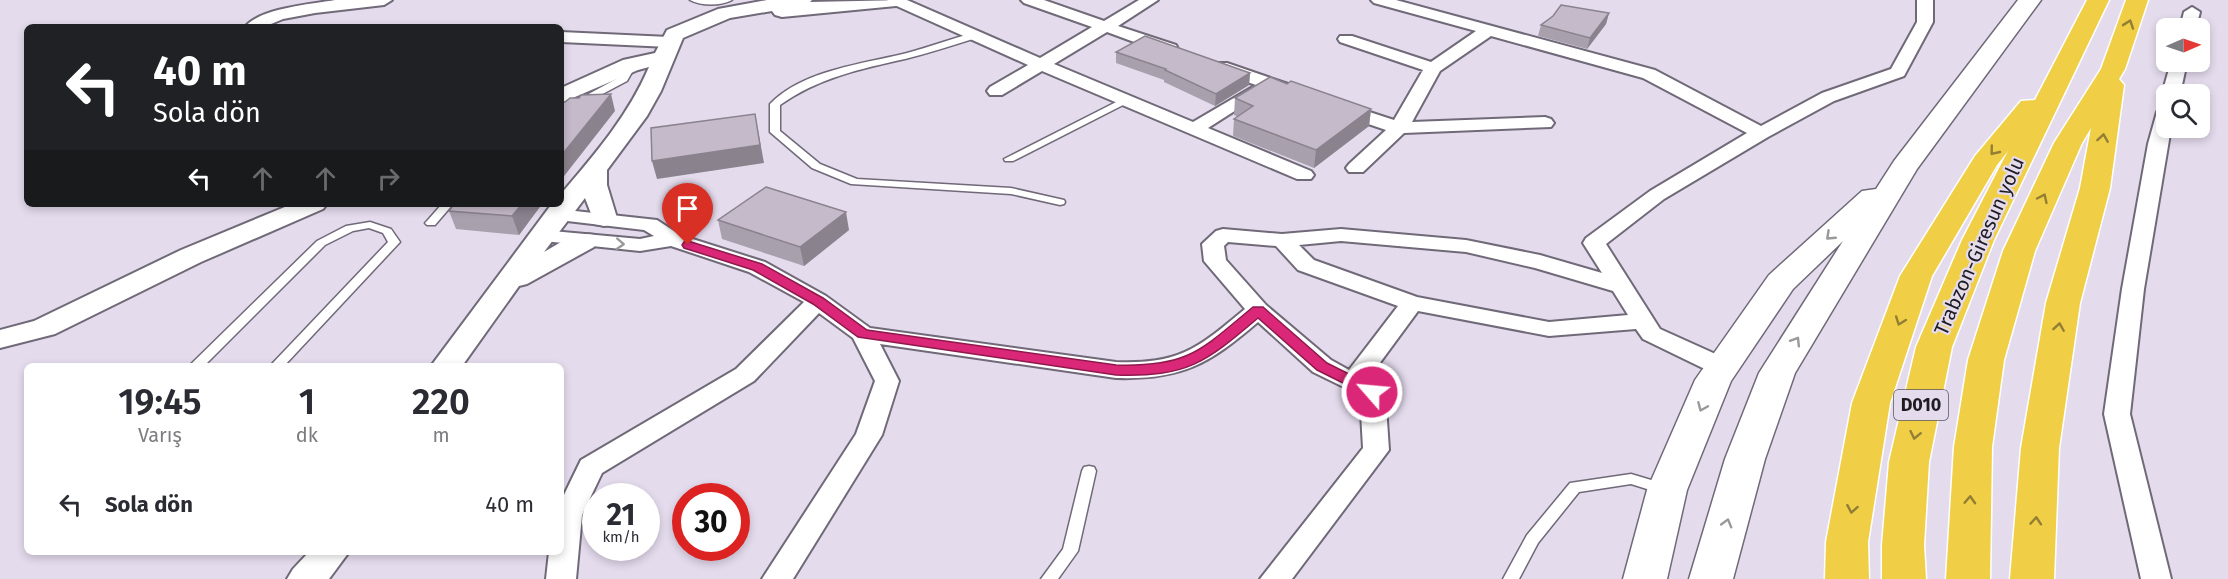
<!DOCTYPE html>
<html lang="tr">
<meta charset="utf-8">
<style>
body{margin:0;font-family:"Fira Sans",sans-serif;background:#f2f2f3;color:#2b2b33;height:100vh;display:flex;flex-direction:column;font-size:22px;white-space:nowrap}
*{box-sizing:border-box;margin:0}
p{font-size:20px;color:#7c7c81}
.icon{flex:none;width:33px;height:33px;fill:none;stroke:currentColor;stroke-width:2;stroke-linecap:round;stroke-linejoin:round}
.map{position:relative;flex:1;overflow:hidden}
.side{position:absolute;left:24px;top:363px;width:540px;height:192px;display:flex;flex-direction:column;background:#fff;border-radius:9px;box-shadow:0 3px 9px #0003}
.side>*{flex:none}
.guide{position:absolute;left:24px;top:24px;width:540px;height:183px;border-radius:9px;box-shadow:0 3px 9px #0003;background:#202124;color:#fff;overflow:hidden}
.needle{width:39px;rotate:88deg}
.controls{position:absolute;left:2156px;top:18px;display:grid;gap:12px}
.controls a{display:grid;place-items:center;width:54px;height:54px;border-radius:9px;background:#fff;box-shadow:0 3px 9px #0003;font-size:30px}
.speed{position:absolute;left:582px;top:483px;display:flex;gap:12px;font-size:30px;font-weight:700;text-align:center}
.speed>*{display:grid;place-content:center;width:78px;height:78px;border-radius:50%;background:#fff;box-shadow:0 3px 9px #0003;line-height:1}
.speed small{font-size:15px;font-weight:400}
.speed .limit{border:9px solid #d22;background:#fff;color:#111}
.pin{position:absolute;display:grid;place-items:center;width:51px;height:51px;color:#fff;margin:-62px -26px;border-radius:50% 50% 50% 0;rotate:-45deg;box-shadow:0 0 6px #0007}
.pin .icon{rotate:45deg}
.me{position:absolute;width:66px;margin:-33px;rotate:297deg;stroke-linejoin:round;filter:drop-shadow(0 0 4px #0008)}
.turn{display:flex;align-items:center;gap:21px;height:126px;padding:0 30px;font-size:27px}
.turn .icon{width:78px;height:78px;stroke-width:2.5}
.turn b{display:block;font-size:42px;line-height:51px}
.lanes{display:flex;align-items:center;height:57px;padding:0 30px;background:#0003;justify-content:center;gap:30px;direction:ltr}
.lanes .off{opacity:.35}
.eta{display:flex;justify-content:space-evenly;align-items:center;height:102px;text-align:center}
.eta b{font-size:36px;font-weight:600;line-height:42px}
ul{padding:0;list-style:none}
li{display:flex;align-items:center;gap:18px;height:78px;padding:0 30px}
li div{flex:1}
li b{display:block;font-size:22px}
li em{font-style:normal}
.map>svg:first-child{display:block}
</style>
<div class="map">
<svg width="2228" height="579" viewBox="0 0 2228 579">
<rect width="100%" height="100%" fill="#e4dbed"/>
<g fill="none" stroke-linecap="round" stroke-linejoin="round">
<defs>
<g id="service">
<path d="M690,0H732C721,6 701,6 690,0Z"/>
<path d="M973,33L976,34V38C953,45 929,53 905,59C860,69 818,78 780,105V131L820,164L857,179L1011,188L1064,200L1065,202L1064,204L1060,205L1011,194L851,184L812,168L770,132V104C803,70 863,64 907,53C929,47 951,39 973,33Z"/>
<path d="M631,62L636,65L627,81L561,116V109L620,77L628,63Z"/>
<path d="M1126,97L1131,100L1129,102L1013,161H1005L1004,159Z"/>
<path d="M442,204H453L435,225H427L425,223L427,221Z"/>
<path d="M370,222L391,229L400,242L284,366H270L388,242L383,233L369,228L353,231L325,245L204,366H189L317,241L346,226Z"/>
<path d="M1089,466L1094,467L1096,471L1078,551L1058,579H1041L1063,549L1082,471L1084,467Z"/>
<path d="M1631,474L1668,485L1670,489L1668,493L1663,494L1631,484L1579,492L1538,543L1519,579H1503L1527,535L1570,483Z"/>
</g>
<g id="minor">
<path d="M335,0H392L384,5L315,13L283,19L264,27H245C260,8 312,4 335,0Z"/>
<path d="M887,0H907L1040,58L1092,27L1024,3L1021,0H1044L1104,21L1139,0H1158L1118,26L1176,45L1178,49L1176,53H1164L1107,32L1054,64L1193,122L1256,85L1215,71L1213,67L1215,63H1227L1297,87L1300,91L1297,95L1291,96L1269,89L1208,128L1311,171L1314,175L1311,179H1297L1042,71L1002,95H990L987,91L990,87L1028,65L890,3Z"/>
<path d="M1371,0H1396L1655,70L1761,126L1822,93L1891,69L1917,22V0H1933V22L1904,76L1834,101L1768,137L1664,199L1606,244L1660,329L1731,361L1734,367L1731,373L1722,375L1713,373L1643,339L1636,329L1549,336L1418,311L1368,379L1381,385L1385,391L1389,450L1292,579H1260L1363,448L1360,395L1313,372L1258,322C1209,364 1182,380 1116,378L880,344L899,381L882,435L793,579H762L856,434L875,381L853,338L819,313L754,381L602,473L582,515L576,579H546L549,552H561V501L581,460L736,369L804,302L749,272L671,246L640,251L534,240L530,236L534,232L541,230L640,239L654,236L644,230L550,219L547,215L550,211L557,209L657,220L680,235L765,262L826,296L870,328L1116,362C1180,364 1197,349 1245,309L1204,261L1202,244L1216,231L1223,229L1282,234L1341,229L1466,240L1540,255L1602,273L1583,243L1586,238L1650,191L1747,133L1643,78L1491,36L1440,71L1412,122L1545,117L1551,119L1554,123L1551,127L1404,133L1363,172H1349L1346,168L1349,164L1386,130L1336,113L1333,109L1336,105H1348L1394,120L1423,70L1340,42L1338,39L1340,36H1352L1431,62L1476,31L1374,3ZM1341,241L1466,252L1535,268L1613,291L1628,315L1549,322L1417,297L1314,260L1299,245ZM1228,242L1276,246L1298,270L1398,306L1349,370L1331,360L1266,305L1226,260L1224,246Z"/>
<path d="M2192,7L2200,12L2196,28H2180L2184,12Z"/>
<path d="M561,32L669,37L677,42L669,47L561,42Z"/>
<path d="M2171,62H2187L2180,94H2166V98L2162,94Z"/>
<path d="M2166,107V128H2171L2144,289L2130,414L2171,579H2141L2104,414L2122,289L2148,144L2157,112L2160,108Z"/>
</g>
<g id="tertiary">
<path d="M767,0H812L810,2L906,0L903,4L896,6L782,17L775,15L772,11L730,18L683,38L661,91L647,116L607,170V185L617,218L613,224L604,226L595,224L585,198L544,252C560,243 575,231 594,235L597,241L594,247L527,284L519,286L462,366H431L548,209L552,204H561V194C595,154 628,116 649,67L638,70L561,103V88L623,60L655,53L667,30L718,9Z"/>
<path d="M292,204H327L323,209L201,262L55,334L0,348V330L34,321L181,250Z"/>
<path d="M309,552H349L329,579H287L293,569Z"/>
</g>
<path id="secondary" d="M2018,0H2041L1917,169L1795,373L1765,459L1733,579H1689L1725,459L1759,373L1843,241L1793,289L1731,381L1687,490L1667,579H1623L1647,490L1695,380L1769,275L1862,191L1876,189L1894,161Z"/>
<g id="trunk">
<path d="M2087,0H2109L1994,240L1952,347L1929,462L1924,545L1926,579H1882V545L1889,462L1916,347L1962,240L2008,151L1997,165L1932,276L1890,403L1868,542L1869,579H1825L1826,542L1852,403L1900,276L1975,156L2021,101L2035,100Z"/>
<path d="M2126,0H2148L2125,69L2119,79L2124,85L2110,188L2080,303L2059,448L2054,579H2010L2021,448L2046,303L2080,188L2091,128L2082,143L2035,251L2004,360L1992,447L1990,579H1946L1954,447L1968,360L2003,251L2054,143L2101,69Z"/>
</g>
</defs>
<use href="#service" stroke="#706978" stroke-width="3"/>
<use href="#minor" stroke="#706978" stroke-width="4"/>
<use href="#tertiary" stroke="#706978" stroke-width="4"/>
<use href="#secondary" stroke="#706978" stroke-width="3"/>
<use href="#trunk" stroke="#fff" stroke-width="3"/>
<use href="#service" fill="#fff" fill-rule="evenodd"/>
<use href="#minor" fill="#fff" fill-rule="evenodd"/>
<use href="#tertiary" fill="#fff" fill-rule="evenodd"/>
<use href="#secondary" fill="#fff" fill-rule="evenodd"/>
<use href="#trunk" fill="#f0cf46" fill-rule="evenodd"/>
</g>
<g fill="#a9a0ae">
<path d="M1609,13L1606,24L1587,49L1538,36L1541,25L1553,16Z"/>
<path d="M1116,52L1250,73L1249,85L1215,106L1164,82V80L1116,63Z"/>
<path d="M1287,84L1371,109L1369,126L1314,168L1233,136L1234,119L1238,117L1234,115L1235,98Z"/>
<path d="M542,204L519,235L456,229L449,211Z"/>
<path d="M718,220L849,230L804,266L722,239Z"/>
</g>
<g fill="#8a828d">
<path d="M1609,13L1606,24L1587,49L1590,38Z"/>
<path d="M1250,73L1249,85L1215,106L1216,94Z"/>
<path d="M611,94L615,111L561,180V156Z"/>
<path d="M1371,109L1369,126L1314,168L1316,150Z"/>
<path d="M755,114L764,163L657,179L652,161Z"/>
<path d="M522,204H542L519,235L512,216Z"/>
<path d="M846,212L849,230L804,266L800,247Z"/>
</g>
<g fill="#c5baca" stroke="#8a828d" stroke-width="1.5">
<path d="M1561,5L1609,13L1590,38L1541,25L1553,16Z"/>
<path d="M1145,36L1250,73L1216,94L1165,70L1166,69L1116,52Z"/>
<path d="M1270,77L1287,84L1291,81L1371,109L1316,150L1234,119L1253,106L1235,98Z"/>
<path d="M611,94L561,156V103L565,102L570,98H579L581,95Z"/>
<path d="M755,114L760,145L652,161L651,128Z"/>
<path d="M766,187L846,212L800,247L718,220Z"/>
<path d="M454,204H522L512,216L449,211Z"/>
</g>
<defs><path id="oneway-chevron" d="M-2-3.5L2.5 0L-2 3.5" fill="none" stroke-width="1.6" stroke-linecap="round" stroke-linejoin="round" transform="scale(1.5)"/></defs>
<g stroke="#927e35">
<use href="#oneway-chevron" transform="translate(2129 24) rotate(-71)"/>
<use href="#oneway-chevron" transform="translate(2103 138) rotate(-81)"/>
<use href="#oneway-chevron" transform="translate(1994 151) rotate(129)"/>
<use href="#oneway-chevron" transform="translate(2043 198) rotate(-65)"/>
<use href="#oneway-chevron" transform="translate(1900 321) rotate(110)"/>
<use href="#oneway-chevron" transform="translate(2059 327) rotate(-81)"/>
<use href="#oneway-chevron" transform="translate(1915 435) rotate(102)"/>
<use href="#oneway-chevron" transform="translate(1970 500) rotate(-87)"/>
<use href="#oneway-chevron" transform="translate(1852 509) rotate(100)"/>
<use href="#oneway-chevron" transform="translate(2036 521) rotate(-86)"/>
</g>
<g stroke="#9a989b">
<use href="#oneway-chevron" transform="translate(1830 236) rotate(137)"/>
<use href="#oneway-chevron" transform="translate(620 244) rotate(3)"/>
<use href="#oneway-chevron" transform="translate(1796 341) rotate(-58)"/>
<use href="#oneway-chevron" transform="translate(1702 407) rotate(113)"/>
<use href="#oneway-chevron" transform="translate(1727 523) rotate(-74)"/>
</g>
<path fill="#db2777" stroke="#8e194d" stroke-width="1.5" d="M688,241L762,264L823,298L867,330L1116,365C1188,367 1200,351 1253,307H1263L1327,363L1377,388L1380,392L1372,396L1367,395L1317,370L1258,318C1205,363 1188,377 1116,375L858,337L813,304L753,270L684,248L682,245L684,242Z"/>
<g text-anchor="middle" stroke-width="4.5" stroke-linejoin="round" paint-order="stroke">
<rect fill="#e4dbed" stroke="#59555e" stroke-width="1.5" x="1894" y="390" width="54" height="30" rx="4.5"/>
<g font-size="18" font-weight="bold" fill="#1e1b21">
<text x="1921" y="411">D010</text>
</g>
<g font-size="20" fill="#1e1b21" stroke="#e4dbed">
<text transform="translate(1979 246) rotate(-66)" y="7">Trabzon-Giresun yolu</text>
</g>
</g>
</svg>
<div class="controls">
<a><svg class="needle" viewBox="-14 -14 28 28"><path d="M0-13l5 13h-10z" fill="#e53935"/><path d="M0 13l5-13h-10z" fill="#7c7c81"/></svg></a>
<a><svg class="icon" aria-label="search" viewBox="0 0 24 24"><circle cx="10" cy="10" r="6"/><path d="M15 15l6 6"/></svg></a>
</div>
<div class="speed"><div>21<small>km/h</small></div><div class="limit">30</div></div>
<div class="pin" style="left:688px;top:245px;background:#d93025"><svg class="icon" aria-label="arrive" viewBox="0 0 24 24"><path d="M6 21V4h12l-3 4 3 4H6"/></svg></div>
<svg class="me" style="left:1372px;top:392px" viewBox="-20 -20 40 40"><circle r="17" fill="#db2777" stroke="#fff" stroke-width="3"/><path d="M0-11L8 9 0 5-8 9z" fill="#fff"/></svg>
<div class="guide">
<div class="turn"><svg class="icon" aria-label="left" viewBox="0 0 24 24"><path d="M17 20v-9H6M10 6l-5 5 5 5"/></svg><div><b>40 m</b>Sola dön</div></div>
<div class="lanes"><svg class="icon" aria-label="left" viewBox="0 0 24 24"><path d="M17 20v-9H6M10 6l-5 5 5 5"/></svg><svg class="icon off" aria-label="ahead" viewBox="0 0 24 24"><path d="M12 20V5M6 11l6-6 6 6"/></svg><svg class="icon off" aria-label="ahead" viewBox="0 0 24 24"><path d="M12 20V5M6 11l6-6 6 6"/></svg><svg class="icon off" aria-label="right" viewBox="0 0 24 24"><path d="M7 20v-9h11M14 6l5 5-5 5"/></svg></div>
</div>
<section class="side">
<div class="eta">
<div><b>19:45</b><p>Varış</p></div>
<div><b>1</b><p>dk</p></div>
<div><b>220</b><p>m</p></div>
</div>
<ul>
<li><svg class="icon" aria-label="left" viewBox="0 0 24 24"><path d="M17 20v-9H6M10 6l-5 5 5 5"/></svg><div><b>Sola dön</b></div><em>40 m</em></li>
</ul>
</section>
</div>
